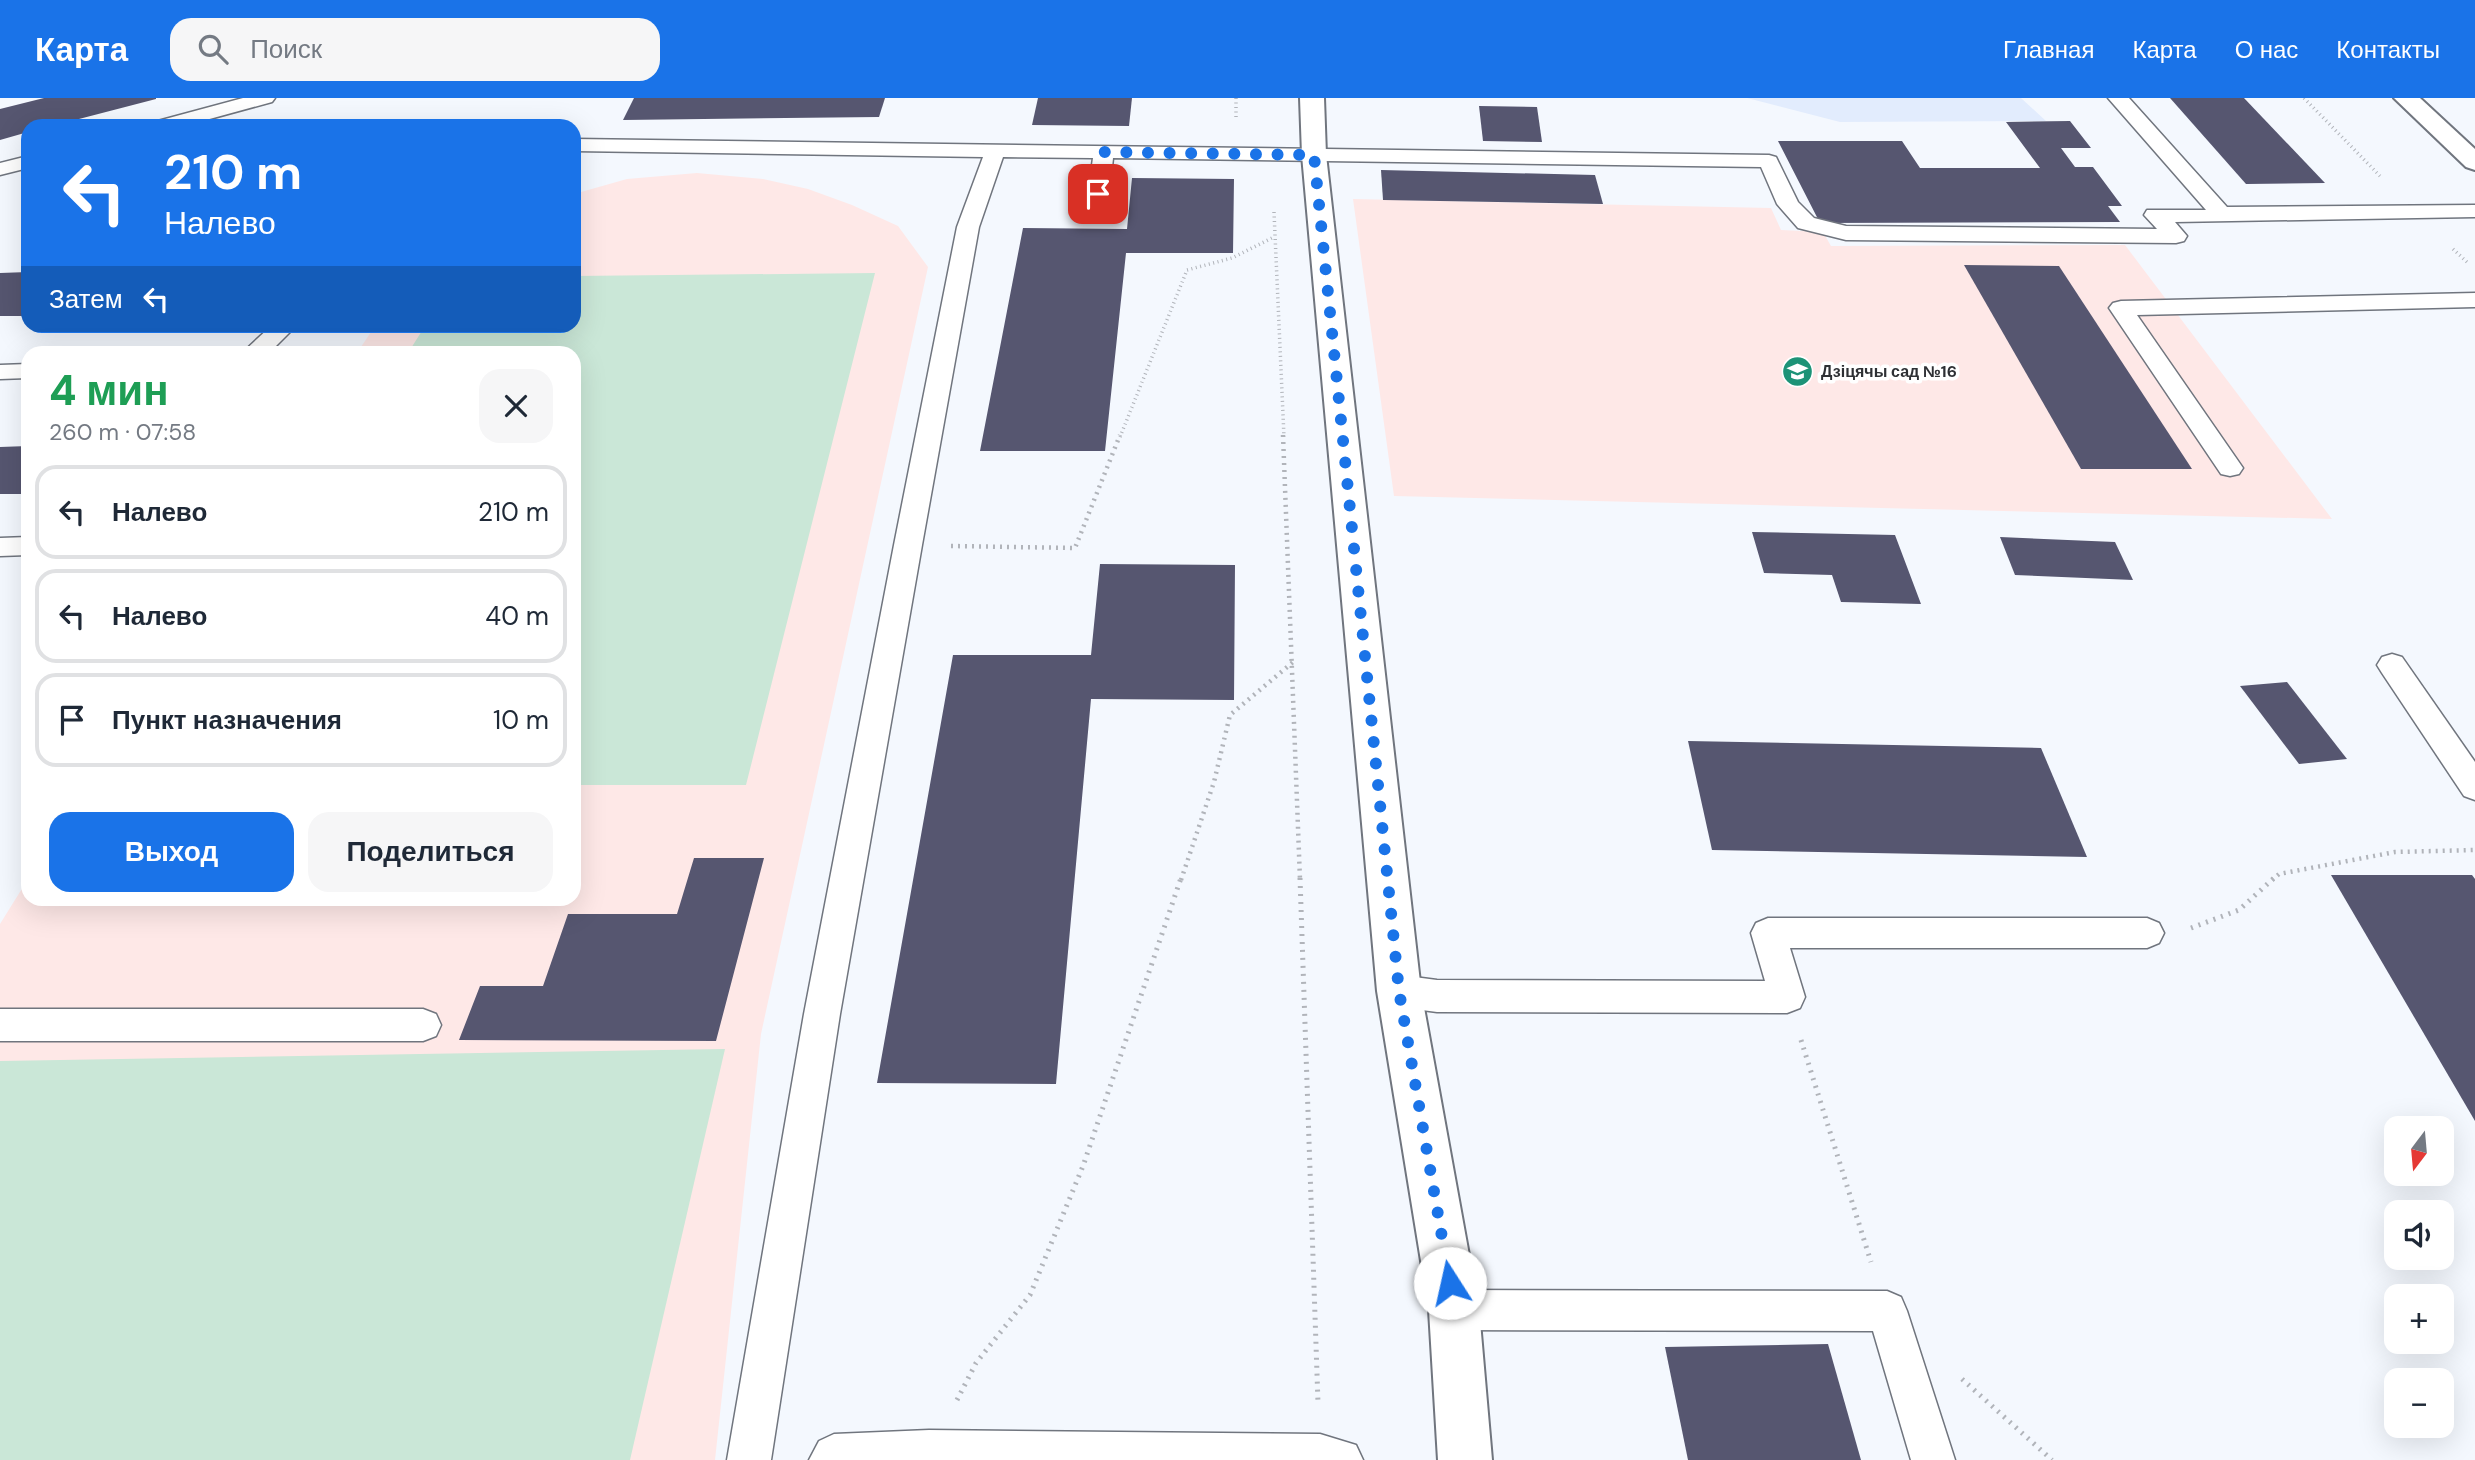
<!DOCTYPE html>
<html lang="ru">
<meta charset="utf-8">
<style>
body{margin:0;font-family:"DM Sans",sans-serif;background:#f6f6f7;color:#1f2937;height:100vh;display:flex;flex-direction:column;font-size:26px;white-space:nowrap}
*{box-sizing:border-box;margin:0}
p{font-size:23px;color:#747a83}
.icon{flex:none;width:38px;height:38px;fill:none;stroke:currentColor;stroke-width:2;stroke-linecap:round;stroke-linejoin:round}
.map{position:relative;flex:1;overflow:hidden}
.sheet{position:absolute;left:21px;top:248px;width:560px;height:560px;display:flex;flex-direction:column;background:#fff;border-radius:21px;box-shadow:0 7px 28px #0002}
.sheet>*{flex:none}
.banner{position:absolute;left:21px;top:21px;width:560px;height:214px;border-radius:21px;box-shadow:0 7px 28px #0002;background:#1a73e8;color:#fff;overflow:hidden}
.needle{width:46px;rotate:196deg}
.fabs{position:absolute;left:2384px;top:1018px;display:grid;gap:14px}
.fabs a{display:grid;place-items:center;width:70px;height:70px;border-radius:14px;background:#fff;box-shadow:0 7px 28px #0002;font-size:35px}
.pin{position:absolute;display:grid;place-items:center;width:60px;height:60px;color:#fff;margin:-30px;border-radius:14px;box-shadow:0 4px 10px #0006}
.me{position:absolute;width:77px;margin:-38px;rotate:350deg;stroke-linejoin:round;filter:drop-shadow(0 0 5px #0008)}
.turn{display:flex;align-items:center;gap:24px;height:147px;padding:0 28px;font-size:32px}
.turn .icon{width:91px;height:91px;stroke-width:2.5}
.turn b{display:block;font-size:49px;line-height:60px}
.then{display:flex;align-items:center;height:66px;padding:0 28px;background:#0003;gap:14px;font-size:26px}
.round{display:grid;place-items:center;flex:none;width:74px;height:74px;border-radius:21px;background:#f6f6f7}
.head{display:flex;align-items:center;justify-content:space-between;height:119px;padding:0 28px}
h1{font-size:42px;font-weight:800;line-height:52px;color:#1e9e55}
.action{display:flex;gap:14px;margin-top:auto;padding:14px 28px}
.action a{flex:1;height:80px;border-radius:21px;background:#1a73e8;color:#fff;font-size:28px;font-weight:800;line-height:80px;text-align:center}
.action a+a{background:#f6f6f7;color:#1f2937}
ul{padding:0;list-style:none}
li{display:flex;align-items:center;gap:21px;height:94px;margin:0 14px 10px;padding:0 14px;border:4px solid #e0e1e3;border-radius:21px}
li div{flex:1}
li b{display:block;font-size:26px}
li em{font-style:normal}
header{display:flex;align-items:center;gap:42px;box-sizing:border-box;height:98px;padding:0 35px;background:#1a73e8;color:#fff}
header strong{font-size:33px}
nav{display:flex;gap:38px;margin-inline-start:auto;font-size:24px}
.search{width:490px;height:63px;background:#f6f6f7;display:flex;align-items:center;gap:18px;box-sizing:border-box;padding:0 24px;border-radius:21px;color:#747a83;font-size:26px}
.map>svg:first-child{display:block}
</style>
<header>
<strong>Карта</strong>
<div class="search"><svg class="icon" aria-label="search" viewBox="0 0 24 24"><circle cx="10" cy="10" r="6"/><path d="M15 15l6 6"/></svg>Поиск</div>
<nav><a>Главная</a><a>Карта</a><a>О нас</a><a>Контакты</a></nav>
</header>
<div class="map">
<svg width="2475" height="1362" viewBox="0 0 2475 1362">
<rect width="100%" height="100%" fill="#f4f8fe"/>
<path fill="#e2ecfd" d="M1747,0H2021L2046,23L1840,24Z"/>
<g fill="#fee8e7">
<path d="M697,75L763,81L808,91L852,107L898,128L928,169L761,936L715,1362H0V826L28,781V802H574V256L357,255L375,228H574V96L627,81Z"/>
<path d="M1353,101L1771,110L1781,132L1823,134L1831,148L2125,147L2332,421L1394,398Z"/>
</g>
<g fill="#cae7d7">
<path d="M875,175L746,687H574V256L408,255L425,228H574V178Z"/>
<path d="M725,951L630,1362H0V963Z"/>
</g>
<g fill="#565670">
<path d="M44,0H156V1L52,28H28V34L0,42V11Z"/>
<path d="M634,0H885L879,19L623,22Z"/>
<path d="M1038,0H1132L1129,28L1032,27Z"/>
<path d="M2170,0H2244L2325,85L2246,86Z"/>
<path d="M1479,8L1537,9L1542,44L1483,43Z"/>
<path d="M2070,23L2091,50H2061L2075,69H2093L2122,108H2108L2120,124L1820,125L1778,43H1902L1920,70H2040L2006,24Z"/>
<path d="M1381,72L1595,77L1603,106L1383,102Z"/>
<path d="M1132,80L1234,81L1233,155H1126L1105,353H980L1023,130L1127,131Z"/>
<path d="M1964,167L2059,168L2192,371H2081Z"/>
<path d="M28,174V218H0V175Z"/>
<path d="M28,348V396H0V349Z"/>
<path d="M1752,434L1895,437L1921,506L1841,504L1832,477L1764,475Z"/>
<path d="M2000,439L2115,444L2133,482L2015,477Z"/>
<path d="M1100,466L1235,467L1234,602L1091,601L1056,986L877,985L953,557H1091Z"/>
<path d="M2287,584L2347,661L2299,666L2240,588Z"/>
<path d="M1688,643L2041,650L2087,759L1712,752Z"/>
<path d="M694,760H764L716,943L459,942L480,888H543L568,816H677Z"/>
<path d="M2331,777H2472L2475,781V1023Z"/>
<path d="M1828,1246L1861,1362H1688L1665,1249Z"/>
</g>
<g fill="none" stroke-linecap="round" stroke-linejoin="round">
<defs>
<g id="lane">
<path d="M243,0H275L272,4L184,28H151L154,24Z"/>
<path d="M2108,0H2129L2227,109L2475,107V119L2175,124L2187,138L2184,143L2176,145L1846,142L1798,130L1777,106L1761,69L1113,60L1107,117L1104,122H1088L1085,117L1093,60L1003,59L979,129L922,447L840,916L771,1362H727L804,916L894,447L957,129L983,59L574,53V41L1769,57L1776,59L1798,104L1814,120L1846,128L2157,131L2144,117L2147,112H2206Z"/>
<path d="M28,58V70L0,77V65Z"/>
<path d="M2475,195V209L2137,217L2243,370L2239,376L2230,378L2221,376L2109,210L2113,205L2121,203Z"/>
<path d="M271,228H296L268,256H241Z"/>
<path d="M28,266V280L0,281V267Z"/>
<path d="M28,439V457L0,458V440Z"/>
<path d="M2392,556L2402,559L2475,664V702L2464,698L2382,575L2377,567L2382,559Z"/>
<path d="M1768,820H2147L2159,825L2164,835L2159,845L2147,850H1790L1805,899L1800,910L1787,915L1437,914L1399,909L1387,904L1381,893L1387,882L1399,877L1437,882L1765,883L1751,835L1756,825Z"/>
<path d="M0,911H423L436,916L441,927L436,938L423,943H0Z"/>
<path d="M1454,1192L1887,1193L1901,1199L1907,1213L1955,1362H1911L1873,1233L1454,1232L1440,1226L1434,1212L1440,1198Z"/>
<path d="M929,1332L1320,1336L1356,1347L1363,1362H809L819,1343L834,1336Z"/>
</g>
<g id="street">
<path d="M1300,0H1324L1326,57L1421,893L1479,1212L1492,1362H1438L1429,1212L1377,893L1302,57Z"/>
<path d="M2394,0H2420L2475,51V72L2466,69Z"/>
</g>
</defs>
<use href="#lane" stroke="#70757e" stroke-width="3"/>
<use href="#street" stroke="#70757e" stroke-width="4"/>
<g stroke="#b1b4ba" stroke-width="3.5" stroke-dasharray="1 3.5" stroke-linecap="butt">
<path d="M1236,0V21"/>
<path d="M2304,0L2380,78"/>
<path d="M1274,114L1284,339"/>
<path d="M2453,151L2467,164"/>
<path d="M1120,339L1187,172L1232,160L1274,139"/>
</g>
<g stroke="#b1b4ba" stroke-width="4.5" stroke-dasharray="2 5" stroke-linecap="butt">
<path d="M1283,337L1300,782"/>
<path d="M951,448L1075,450L1120,337"/>
<path d="M1181,782L1214,684L1230,617L1293,564"/>
<path d="M2272,782L2279,776L2395,754L2475,752"/>
</g>
<g stroke="#b1b4ba" stroke-width="5" stroke-dasharray="2 6" stroke-linecap="butt">
<path d="M1300,780L1318,1305"/>
<path d="M2191,830L2239,812L2274,780"/>
<path d="M1801,942L1871,1164"/>
<path d="M1962,1281L2052,1362"/>
<path d="M957,1302L976,1265L1030,1197L1083,1068L1181,780"/>
</g>
<use href="#lane" fill="#fff" fill-rule="evenodd"/>
<use href="#street" fill="#fff" fill-rule="evenodd"/>
</g>
<g fill="none" stroke-linecap="round" stroke-linejoin="round">
<path stroke="#1a73e8" stroke-width="12" stroke-dasharray="0 21.6" d="M1098,96L1104,54L1314,57L1399,893L1450,1185"/>
</g>
<defs>
<symbol id="school-disc" viewBox="-11 -11 22 22"><circle r="9.5" fill="#1d9377" stroke="#fff"/><path d="M0-5L7-2L0 1L-7-2ZM-4 1L0 2.5L4 1V4Q0 6-4 4Z" fill="#fff"/></symbol>
</defs>
<g fill-rule="evenodd">
<use href="#school-disc" x="1780" y="256" width="35" height="35"/>
</g>
<g text-anchor="middle" stroke-width="7" stroke-linejoin="round" paint-order="stroke">
<g font-size="16" font-weight="bold" fill="#2e3034" stroke="#fff" text-anchor="start">
<text x="1821" y="279">Дзіцячы сад №16</text>
</g>
</g>
</svg>
<div class="fabs">
<a><svg class="needle" viewBox="-14 -14 28 28"><path d="M0-13l5 13h-10z" fill="#e53935"/><path d="M0 13l5-13h-10z" fill="#747a83"/></svg></a>
<a><svg class="icon" aria-label="sound" viewBox="0 0 24 24"><path d="M4 9h4l5-4v14l-5-4H4zM17 9q2 3 0 6"/></svg></a>
<a>+</a>
<a>−</a>
</div>
<div class="pin" style="left:1098px;top:96px;background:#d93025"><svg class="icon" aria-label="arrive" viewBox="0 0 24 24"><path d="M6 21V4h12l-3 4 3 4H6"/></svg></div>
<svg class="me" style="left:1450px;top:1185px" viewBox="-20 -20 40 40"><circle r="19" fill="#fff"/><path d="M0-13L10 11 0 6-10 11z" fill="#1a73e8"/></svg>
<div class="banner">
<div class="turn"><svg class="icon" aria-label="left" viewBox="0 0 24 24"><path d="M17 20v-9H6M10 6l-5 5 5 5"/></svg><div><b>210 m</b>Налево</div></div>
<div class="then">Затем<svg class="icon" aria-label="left" viewBox="0 0 24 24"><path d="M17 20v-9H6M10 6l-5 5 5 5"/></svg></div>
</div>
<section class="sheet">
<div class="head"><div><h1>4 мин</h1><p>260 m · 07:58</p></div><a class="round"><svg class="icon" aria-label="close" viewBox="0 0 24 24"><path d="M6 6l12 12M18 6L6 18"/></svg></a></div>
<ul>
<li><svg class="icon" aria-label="left" viewBox="0 0 24 24"><path d="M17 20v-9H6M10 6l-5 5 5 5"/></svg><div><b>Налево</b></div><em>210 m</em></li>
<li><svg class="icon" aria-label="left" viewBox="0 0 24 24"><path d="M17 20v-9H6M10 6l-5 5 5 5"/></svg><div><b>Налево</b></div><em>40 m</em></li>
<li><svg class="icon" aria-label="arrive" viewBox="0 0 24 24"><path d="M6 21V4h12l-3 4 3 4H6"/></svg><div><b>Пункт назначения</b></div><em>10 m</em></li>
</ul>
<div class="action"><a>Выход</a><a>Поделиться</a></div>
</section>
</div>
